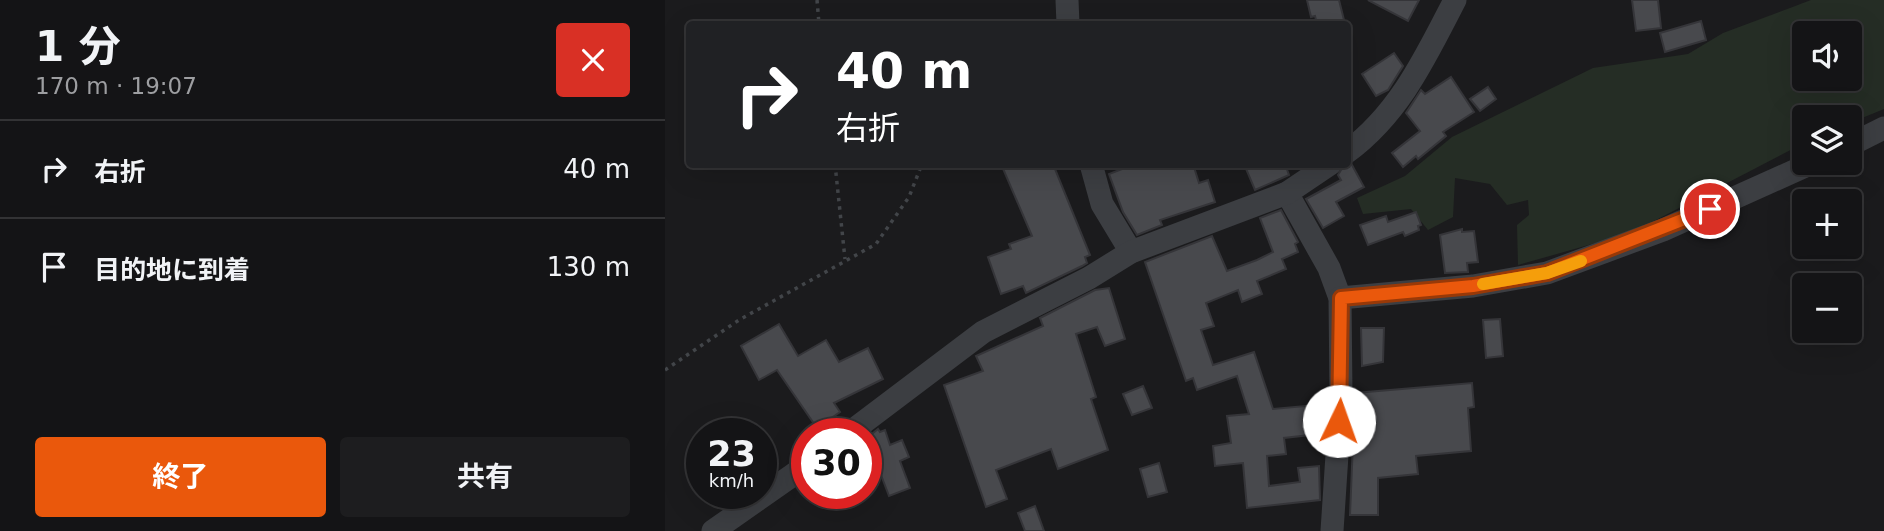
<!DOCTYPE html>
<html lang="ja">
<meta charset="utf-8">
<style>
body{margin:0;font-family:"DejaVu Sans","Noto Sans JP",sans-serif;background:#1d1d1f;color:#f1f3f6;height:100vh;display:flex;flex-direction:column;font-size:26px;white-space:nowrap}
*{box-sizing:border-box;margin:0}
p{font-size:23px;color:#9d9ea1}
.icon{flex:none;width:38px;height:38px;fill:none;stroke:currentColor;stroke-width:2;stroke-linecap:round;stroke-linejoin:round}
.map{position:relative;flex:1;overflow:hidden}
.drawer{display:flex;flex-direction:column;background:#141416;width:665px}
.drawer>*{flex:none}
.guide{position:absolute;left:21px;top:21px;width:665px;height:147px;border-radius:7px;box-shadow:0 7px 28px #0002,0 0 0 2px #333335;background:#202124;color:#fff;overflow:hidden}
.controls{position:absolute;left:1127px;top:21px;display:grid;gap:14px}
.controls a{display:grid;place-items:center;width:70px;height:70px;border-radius:7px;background:#141416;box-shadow:0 7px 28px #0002,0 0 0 2px #333335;font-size:35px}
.speed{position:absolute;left:21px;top:418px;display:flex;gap:14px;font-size:35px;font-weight:700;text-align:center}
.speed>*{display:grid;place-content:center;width:91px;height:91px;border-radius:50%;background:#141416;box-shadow:0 7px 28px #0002,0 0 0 2px #333335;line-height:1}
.speed small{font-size:18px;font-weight:400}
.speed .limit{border:10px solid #d22;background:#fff;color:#111}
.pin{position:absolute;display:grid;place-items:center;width:60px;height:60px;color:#fff;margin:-30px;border:4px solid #fff;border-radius:50%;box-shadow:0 2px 7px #0007}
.me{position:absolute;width:77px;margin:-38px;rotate:3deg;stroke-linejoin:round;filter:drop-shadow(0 0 5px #0008)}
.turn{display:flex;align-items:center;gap:24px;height:147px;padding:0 35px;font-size:32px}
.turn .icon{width:91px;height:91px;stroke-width:2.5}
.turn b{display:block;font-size:49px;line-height:60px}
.round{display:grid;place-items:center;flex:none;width:74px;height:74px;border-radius:7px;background:#1d1d1f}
.summary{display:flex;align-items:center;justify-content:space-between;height:119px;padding:0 35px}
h1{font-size:42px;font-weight:700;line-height:52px}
.button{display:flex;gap:14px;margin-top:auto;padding:14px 35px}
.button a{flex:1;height:80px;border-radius:7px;background:#ea580c;color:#fff;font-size:28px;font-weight:700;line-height:80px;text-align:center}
.button a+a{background:#1d1d1f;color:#f1f3f6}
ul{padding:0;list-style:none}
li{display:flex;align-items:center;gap:21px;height:98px;padding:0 35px;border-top:2px solid #333335}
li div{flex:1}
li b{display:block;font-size:26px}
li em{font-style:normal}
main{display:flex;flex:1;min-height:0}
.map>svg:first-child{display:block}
</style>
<main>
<section class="drawer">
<div class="summary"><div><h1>1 分</h1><p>170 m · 19:07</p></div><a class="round" style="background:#d93025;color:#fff"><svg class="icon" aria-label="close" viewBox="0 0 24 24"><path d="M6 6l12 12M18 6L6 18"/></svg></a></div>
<ul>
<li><svg class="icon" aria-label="right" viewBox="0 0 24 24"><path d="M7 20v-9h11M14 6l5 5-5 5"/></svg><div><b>右折</b></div><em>40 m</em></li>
<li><svg class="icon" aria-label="arrive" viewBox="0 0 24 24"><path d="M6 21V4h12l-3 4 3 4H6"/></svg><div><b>目的地に到着</b></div><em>130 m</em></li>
</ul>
<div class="button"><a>終了</a><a>共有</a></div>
</section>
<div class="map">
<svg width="1219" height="531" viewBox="0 0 1219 531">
<rect width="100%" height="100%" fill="#1b1b1d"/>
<path fill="#252d25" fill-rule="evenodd" d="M1146,0H1219V109L1185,123V117H1139V143L966,233L853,265L852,225L864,215L863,200L842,205L825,184L790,178L788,217L763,230L746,209L698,214L692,198L740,176L787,137L928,68L1023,54L1058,33ZM1139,33H1185V79H1139Z"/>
<g fill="#48494d" stroke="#353539" stroke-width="2">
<path d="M642,0H674L680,24H652L650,16L646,17Z"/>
<path d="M703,0H754L743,21Z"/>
<path d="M967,0H993L996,28L971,31Z"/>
<path d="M1036,21L1041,40L1000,52L995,33Z"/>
<path d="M729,53L738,66L723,90L711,96L697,74Z"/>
<path d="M786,77L809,112L778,132L781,136L753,159L751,156L738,167L727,153L755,131L741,113L756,90L760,94Z"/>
<path d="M823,87L831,99L815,111L805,99Z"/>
<path d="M336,164H388L425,255L420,257L422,263L417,266L361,293L358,286L336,294L323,257L346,249L344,244L367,236Z"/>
<path d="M470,164H528L534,183L543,180L550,202L495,220L497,225L472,235L458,212L444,174Z"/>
<path d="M579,164H620L624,175L590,190Z"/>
<path d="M679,165H687L699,187L671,202L679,216L658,228L641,199L676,180L673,175Z"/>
<path d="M616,210L633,242L630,244L633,252L617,259L621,269L592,281L597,294L577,302L573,290L541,303L549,326L536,330L548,365L589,352L608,409L651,405L654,434L619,438L621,454L602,456L604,486L635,482L633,468L654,466L655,500L582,508L578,463L550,466L548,446L566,443L562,416L584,414L572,376L532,390L528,378L521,381L480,262L547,236L562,271L592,260L608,252L595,218Z"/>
<path d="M751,212L756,225L753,226L754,230L740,236L738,232L703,245L695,225L721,216L723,222Z"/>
<path d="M797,229V232L809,231L813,262L802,263L803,272L780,273L775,235Z"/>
<path d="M444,288L460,339L440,346L432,327L411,334L431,397L426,399L443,450L393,469L386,449L331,470L342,499L321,507L279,385L318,371L311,356L378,326L375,318L430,290Z"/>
<path d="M835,319L838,356L821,358L818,320Z"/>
<path d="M114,324L133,356L161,340L174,362L203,348L218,379L169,403L175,412L152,428L112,370L94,380L76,346Z"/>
<path d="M696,328H719L718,362L697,366Z"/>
<path d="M807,383L809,407L803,408L806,451L751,456L753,474L713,478V515H685L690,393Z"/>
<path d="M478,386L487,408L467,415L458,394Z"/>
<path d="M213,429L215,432L220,430L225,445L237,440L244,457L235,461L245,488L224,496L202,438Z"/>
<path d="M494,463L502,492L483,497L475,469Z"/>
<path d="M370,506L379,531H360L353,513Z"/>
</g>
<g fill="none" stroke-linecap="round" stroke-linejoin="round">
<g stroke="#424549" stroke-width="3.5" stroke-dasharray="3.5 5" stroke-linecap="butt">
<path d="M152,0L154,24"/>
<path d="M170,164L180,259"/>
<path d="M0,370L74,320L211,244L244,197L257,164"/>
</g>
<g stroke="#3c3e42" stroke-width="23">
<path d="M402,0L403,24"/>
<path d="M1185,145L1219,128"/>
<path d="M682,152C735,113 761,56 790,0"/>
<path d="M426,164L437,204L466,252"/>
<path d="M622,193L664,268L675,298L676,394L667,531"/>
<path d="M675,298L808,286L882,273L998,230L1147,163"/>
<path d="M183,434L318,332L424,278L466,252L622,193L665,164"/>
<path d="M48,531L142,465"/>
</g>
</g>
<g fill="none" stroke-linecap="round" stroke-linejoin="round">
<defs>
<path id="route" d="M674,421L676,298L808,286L882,273L1045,209"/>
</defs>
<use href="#route" stroke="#983908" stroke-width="18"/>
<use href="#route" stroke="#ea580c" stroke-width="12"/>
<path stroke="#f59e0b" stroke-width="12" d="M818,284L882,273L916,261"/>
</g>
</svg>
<div class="controls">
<a><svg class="icon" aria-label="sound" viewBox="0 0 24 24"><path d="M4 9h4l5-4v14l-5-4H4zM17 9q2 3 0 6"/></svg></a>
<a><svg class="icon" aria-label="layers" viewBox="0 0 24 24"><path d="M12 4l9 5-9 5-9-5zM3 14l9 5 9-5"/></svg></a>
<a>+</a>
<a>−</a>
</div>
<div class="speed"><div>23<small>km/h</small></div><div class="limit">30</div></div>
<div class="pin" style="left:1045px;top:209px;background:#d93025"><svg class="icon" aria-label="arrive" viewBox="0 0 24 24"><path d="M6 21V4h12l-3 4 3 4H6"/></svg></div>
<svg class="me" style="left:674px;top:421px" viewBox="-20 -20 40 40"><circle r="19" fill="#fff"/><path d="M0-13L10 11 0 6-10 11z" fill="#ea580c"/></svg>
<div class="guide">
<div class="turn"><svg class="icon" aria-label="right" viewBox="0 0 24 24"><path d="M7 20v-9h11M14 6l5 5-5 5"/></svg><div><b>40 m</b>右折</div></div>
</div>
</div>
</main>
